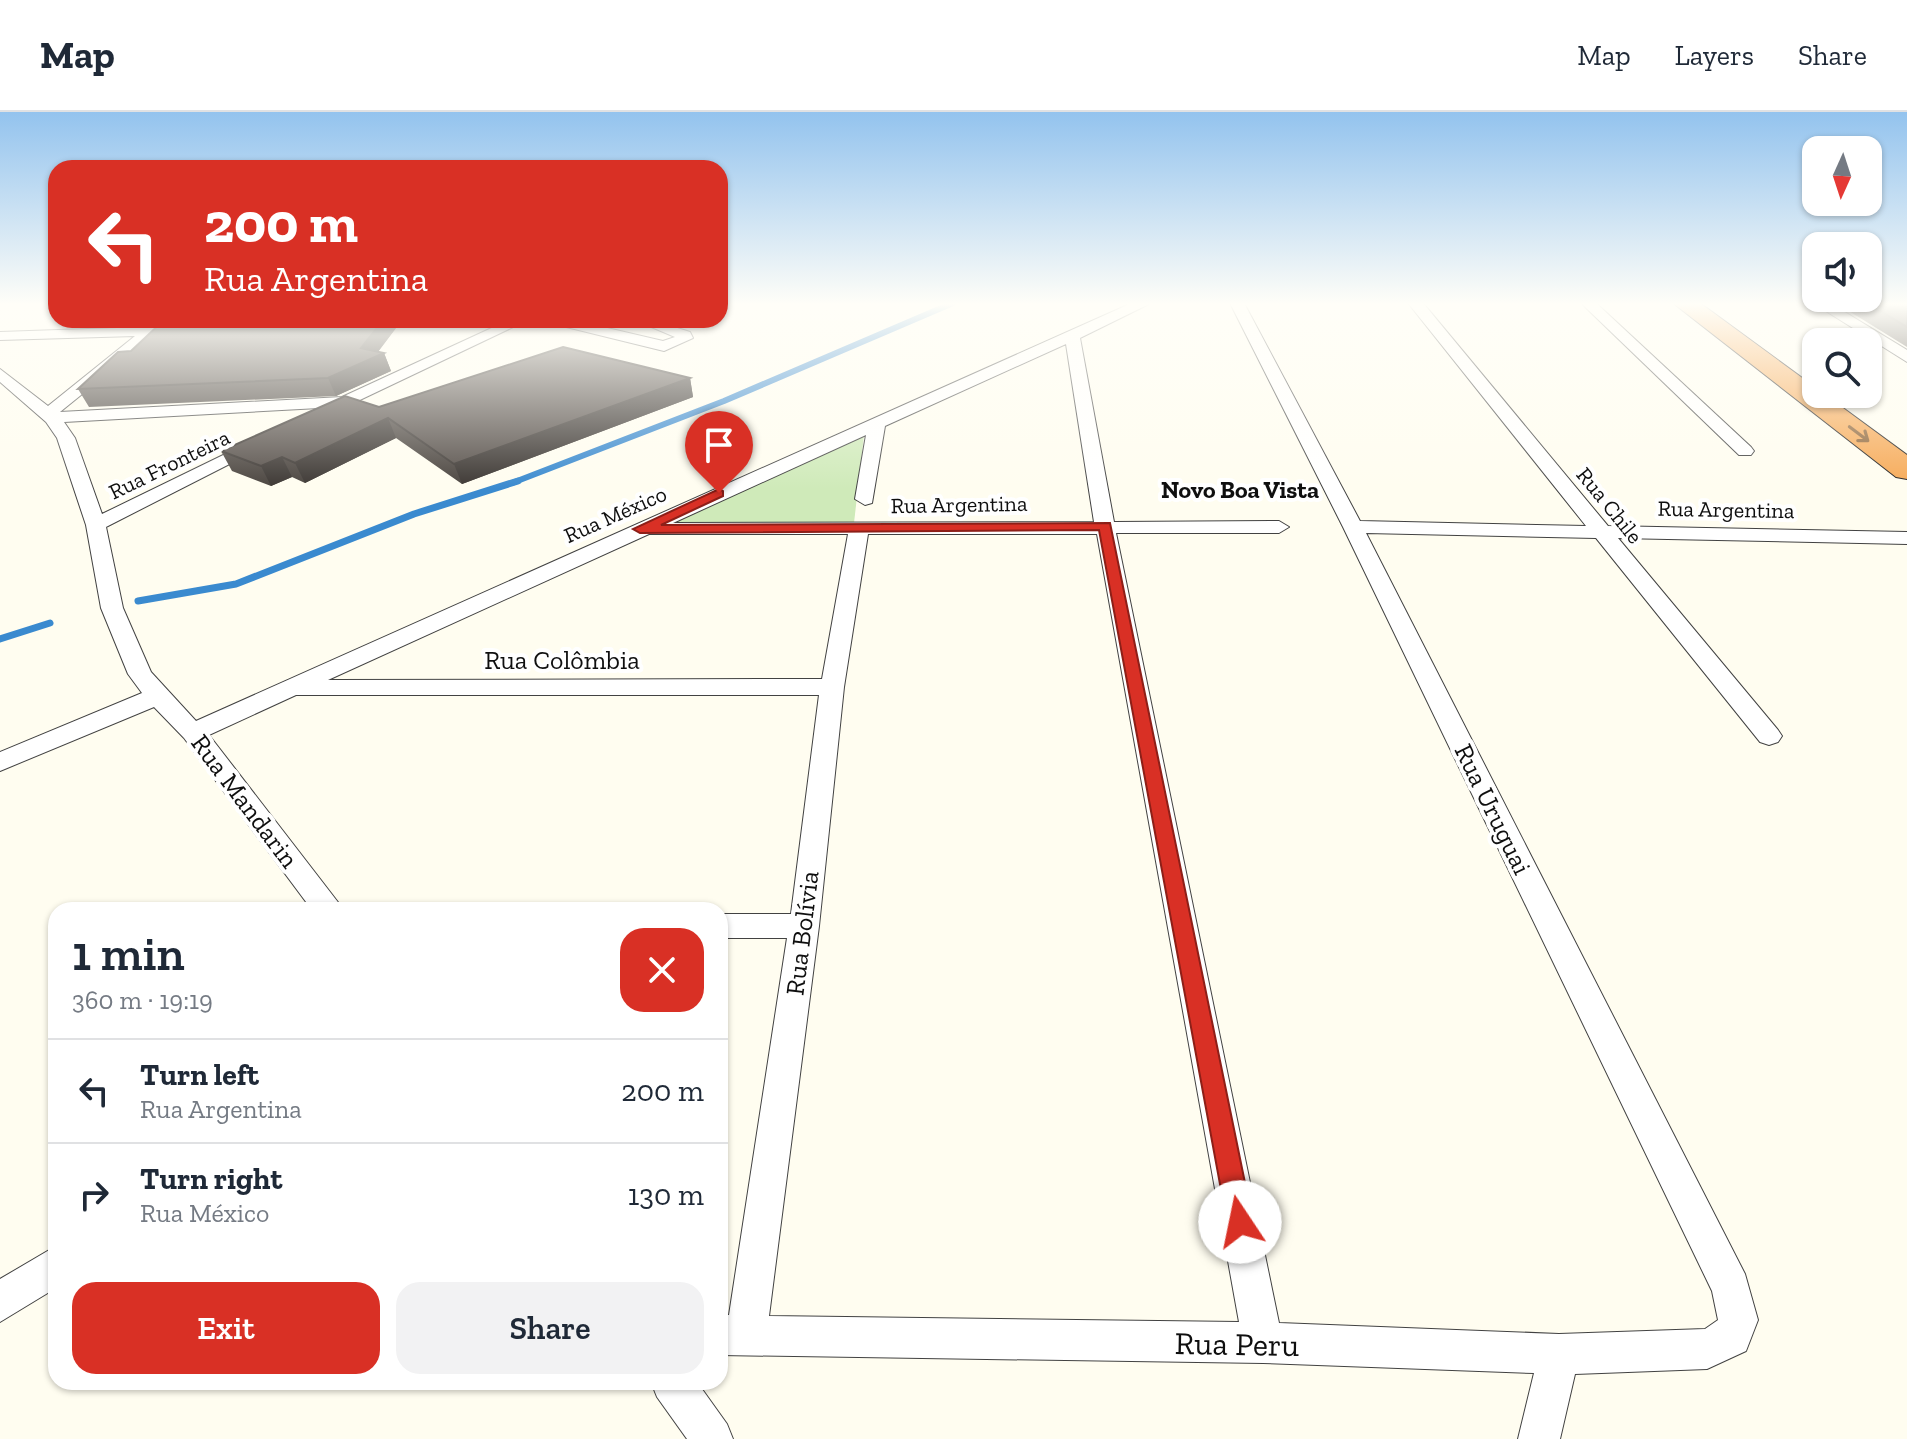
<!DOCTYPE html>
<meta charset="utf-8">
<style>
body{margin:0;font-family:"Zilla Slab",serif;background:#f2f2f3;color:#1f2937;height:100vh;display:flex;flex-direction:column;font-size:30px;white-space:nowrap}
*{box-sizing:border-box;margin:0}
p{font-size:26px;color:#747a83}
.icon{flex:none;width:44px;height:44px;fill:none;stroke:currentColor;stroke-width:2;stroke-linecap:round;stroke-linejoin:round}
.map{position:relative;flex:1;overflow:hidden}
.sheet{position:absolute;left:48px;top:790px;width:680px;height:488px;display:flex;flex-direction:column;background:#fff;border-radius:24px;box-shadow:0 2px 6px #0004}
.sheet>*{flex:none}
.top-card{position:absolute;left:48px;top:48px;width:680px;height:168px;border-radius:24px;box-shadow:0 2px 6px #0004;background:#d93025;color:#fff;overflow:hidden}
.needle{width:52px;rotate:183deg}
.buttons{position:absolute;left:1802px;top:24px;display:grid;gap:16px}
.buttons a{display:grid;place-items:center;width:80px;height:80px;border-radius:16px;background:#fff;box-shadow:0 2px 6px #0004;font-size:40px}
.pin{position:absolute;display:grid;place-items:center;width:68px;height:68px;color:#fff;margin:-82px -34px;border-radius:50% 50% 50% 0;rotate:-45deg;box-shadow:0 0 8px #0007}
.pin .icon{rotate:45deg}
.me{position:absolute;width:88px;margin:-44px;rotate:349deg;stroke-linejoin:round;filter:drop-shadow(0 0 6px #0008)}
.turn{display:flex;align-items:center;gap:28px;height:168px;padding:0 24px;font-size:36px}
.turn .icon{width:104px;height:104px;stroke-width:2.5}
.turn b{display:block;font-size:56px;line-height:68px}
.round{display:grid;place-items:center;flex:none;width:84px;height:84px;border-radius:24px;background:#f2f2f3}
.summary{display:flex;align-items:center;justify-content:space-between;height:136px;padding:0 24px}
h1{font-size:48px;font-weight:600;line-height:60px}
.button{display:flex;gap:16px;margin-top:auto;padding:16px 24px}
.button a{flex:1;height:92px;border-radius:24px;background:#d93025;color:#fff;font-size:32px;font-weight:600;line-height:92px;text-align:center}
.button a+a{background:#f2f2f3;color:#1f2937}
ul{padding:0;list-style:none}
li{display:flex;align-items:center;gap:24px;height:104px;padding:0 24px;border-top:2px solid #e0e1e3}
li div{flex:1}
li b{display:block;font-size:30px}
li em{font-style:normal}
header{display:flex;align-items:center;gap:48px;box-sizing:border-box;height:112px;padding:0 40px;background:#fff;border-bottom:2px solid #e0e1e3}
header strong{font-size:38px}
nav{display:flex;gap:44px;margin-inline-start:auto;font-size:28px}
.map>svg:first-child{display:block}
</style>
<header>
<strong>Map</strong>
<nav><a>Map</a><a>Layers</a><a>Share</a></nav>
</header>
<div class="map">
<svg width="1907" height="1327" viewBox="0 0 1907 1327">
<rect width="100%" height="100%" fill="#fffdf0"/>
<path fill="#cfeab9" d="M864,323L854,411L667,410Z"/>
<g fill="none" stroke-linecap="round" stroke-linejoin="round">
<path stroke="#3a8acf" stroke-width="6" d="M512,371L724,289L953,191"/>
<g stroke="#3a8acf" stroke-width="7">
<path d="M138,489L236,472L414,402L518,369"/>
<path d="M0,527L50,511"/>
</g>
<defs>
<g id="street">
<path d="M1132,191H1151L1080,226L1114,410L1279,409L1289,415L1279,421H1116L1279,1211L1559,1222L1705,1217L1718,1208L1712,1179L1343,415L1230,191H1244L1360,409L1586,414L1408,191H1423L1608,414L1907,420V432L1618,426L1778,618L1782,624L1778,630L1769,633L1760,630L1596,426L1366,421L1745,1162L1758,1208L1746,1239L1707,1257L1575,1262L1560,1327H1518L1534,1261L1263,1251L720,1243V1203H729L787,826H720V802H791L819,583H296L209,623L344,798H312L184,626L154,595L0,659V640L142,581L128,562L101,496L86,413L57,326L46,310L0,270V257L48,294L135,224L0,228V220L146,215L154,212C167,216 185,209 195,218L188,222L154,224L60,300L342,285L509,208H528L322,306L314,301L319,296L64,310L75,326L102,402L252,329L258,328L267,333L106,415L123,496L151,560L196,609ZM1066,232L1094,410L673,411L866,323L855,387L865,393L872,391L885,314ZM649,422H848L822,567L328,568ZM868,422H1097L1239,1210L769,1204L819,814L844,575Z"/>
<path d="M1581,191H1596L1751,335L1754,339L1751,343H1739Z"/>
<path d="M1813,191H1830L1907,238V250Z"/>
<path d="M354,208H435L428,212L359,215L354,214Z"/>
<path d="M548,208H573L663,229L675,225L649,214L655,208H672L668,213L690,220L693,226L664,239L550,211Z"/>
<path d="M56,1134V1176L0,1210V1167Z"/>
<path d="M651,1270H697L727,1312L733,1327H687L657,1285Z"/>
</g>
<path id="highway" d="M1673,191H1700L1816,276V282H1824L1907,343V367L1896,365Z"/>
</defs>
<use href="#street" stroke="#424242" stroke-width="2"/>
<use href="#highway" stroke="#202020" stroke-width="2"/>
<use href="#street" fill="#fff" fill-rule="evenodd"/>
<use href="#highway" fill="#f6aa58" fill-rule="evenodd"/>
</g>
<g fill="#4b4540">
<path d="M1836,191H1907V235Z"/>
<path d="M164,208H393L396,216L378,240L384,241L391,259L336,284L89,295L78,277L131,239Z"/>
<path d="M690,266L693,285L462,372L396,326L305,371L292,365L271,374L232,359L221,339L379,295Z"/>
</g>
<g fill="#3d3834">
<path d="M383,208H393L396,216L373,246L384,241L391,259L336,284L328,266L361,236Z"/>
<path d="M690,266L693,285L462,372L454,352Z"/>
<path d="M388,306L396,326L305,371L295,351Z"/>
<path d="M282,345L292,365L271,374L261,354Z"/>
</g>
<g fill="#57504b" stroke="#3d3834" stroke-width="2">
<path d="M1867,191H1907V215Z"/>
<path d="M164,208H383L361,236L384,241L328,266L78,277L118,240L131,239Z"/>
<path d="M563,235L690,266L454,352L388,306L295,351L282,345L261,354L221,339L345,284L379,295Z"/>
</g>
<defs><path id="oneway-shaft" d="M-6 0H5M1.5-3L5.5 0L1.5 3" fill="none" stroke-width="1.6" stroke-linecap="round" stroke-linejoin="round" transform="scale(2)"/></defs>
<use stroke="#8e6437" href="#oneway-shaft" transform="translate(1859 322) rotate(37)"/>
<linearGradient id="sky" x2="0" y2="1"><stop stop-color="#93c3ee"/><stop offset="0.51" stop-color="#fffef8"/><stop offset="1" stop-color="#fffef8" stop-opacity="0"/></linearGradient>
<rect width="1907" height="377" fill="url(#sky)"/>
<path fill="#d93025" stroke="#8d1f18" stroke-width="2" d="M719,377L723,379V384L661,413L1110,411L1253,1110L1249,1120L1240,1123L1231,1120L1227,1110L1099,418L640,421L633,417Z"/>
<g text-anchor="middle" stroke-width="8" stroke-linejoin="round" paint-order="stroke">
<g font-size="22" fill="#0f0f0f" stroke="#fff">
<text transform="translate(169 352) rotate(-26)" y="8">Rua Fronteira</text>
<text transform="translate(959 392) rotate(-1)" y="8">Rua Argentina</text>
<text transform="translate(1610 393) rotate(51)" y="8">Rua Chile</text>
<text transform="translate(1726 397) rotate(1)" y="8">Rua Argentina</text>
<text transform="translate(615 402) rotate(-24)" y="8">Rua México</text>
</g>
<g font-size="24" font-weight="bold" fill="#0f0f0f" stroke="#fff">
<text x="1240" y="386">Novo Boa Vista</text>
</g>
<g font-size="26" fill="#0f0f0f" stroke="#fff">
<text x="562" y="557">Rua Colômbia</text>
<text transform="translate(245 689) rotate(53)" y="9">Rua Mandarin</text>
<text transform="translate(1493 697) rotate(64)" y="9">Rua Uruguai</text>
<text transform="translate(802 821) rotate(-83)" y="9">Rua Bolívia</text>
</g>
<g font-size="32" fill="#0f0f0f" stroke="#fff">
<text transform="translate(1237 1232) rotate(1)" y="11">Rua Peru</text>
</g>
</g>
</svg>
<div class="buttons">
<a><svg class="needle" viewBox="-14 -14 28 28"><path d="M0-13l5 13h-10z" fill="#e53935"/><path d="M0 13l5-13h-10z" fill="#747a83"/></svg></a>
<a><svg class="icon" aria-label="sound" viewBox="0 0 24 24"><path d="M4 9h4l5-4v14l-5-4H4zM17 9q2 3 0 6"/></svg></a>
<a><svg class="icon" aria-label="search" viewBox="0 0 24 24"><circle cx="10" cy="10" r="6"/><path d="M15 15l6 6"/></svg></a>
</div>
<div class="pin" style="left:719px;top:381px;background:#d93025"><svg class="icon" aria-label="arrive" viewBox="0 0 24 24"><path d="M6 21V4h12l-3 4 3 4H6"/></svg></div>
<svg class="me" style="left:1240px;top:1110px" viewBox="-20 -20 40 40"><circle r="19" fill="#fff"/><path d="M0-13L10 11 0 6-10 11z" fill="#d93025"/></svg>
<div class="top-card">
<div class="turn"><svg class="icon" aria-label="left" viewBox="0 0 24 24"><path d="M17 20v-9H6M10 6l-5 5 5 5"/></svg><div><b>200 m</b>Rua Argentina</div></div>
</div>
<section class="sheet">
<div class="summary"><div><h1>1 min</h1><p>360 m · 19:19</p></div><a class="round" style="background:#d93025;color:#fff"><svg class="icon" aria-label="close" viewBox="0 0 24 24"><path d="M6 6l12 12M18 6L6 18"/></svg></a></div>
<ul>
<li><svg class="icon" aria-label="left" viewBox="0 0 24 24"><path d="M17 20v-9H6M10 6l-5 5 5 5"/></svg><div><b>Turn left</b><p>Rua Argentina</p></div><em>200 m</em></li>
<li><svg class="icon" aria-label="right" viewBox="0 0 24 24"><path d="M7 20v-9h11M14 6l5 5-5 5"/></svg><div><b>Turn right</b><p>Rua México</p></div><em>130 m</em></li>
</ul>
<div class="button"><a>Exit</a><a>Share</a></div>
</section>
</div>
